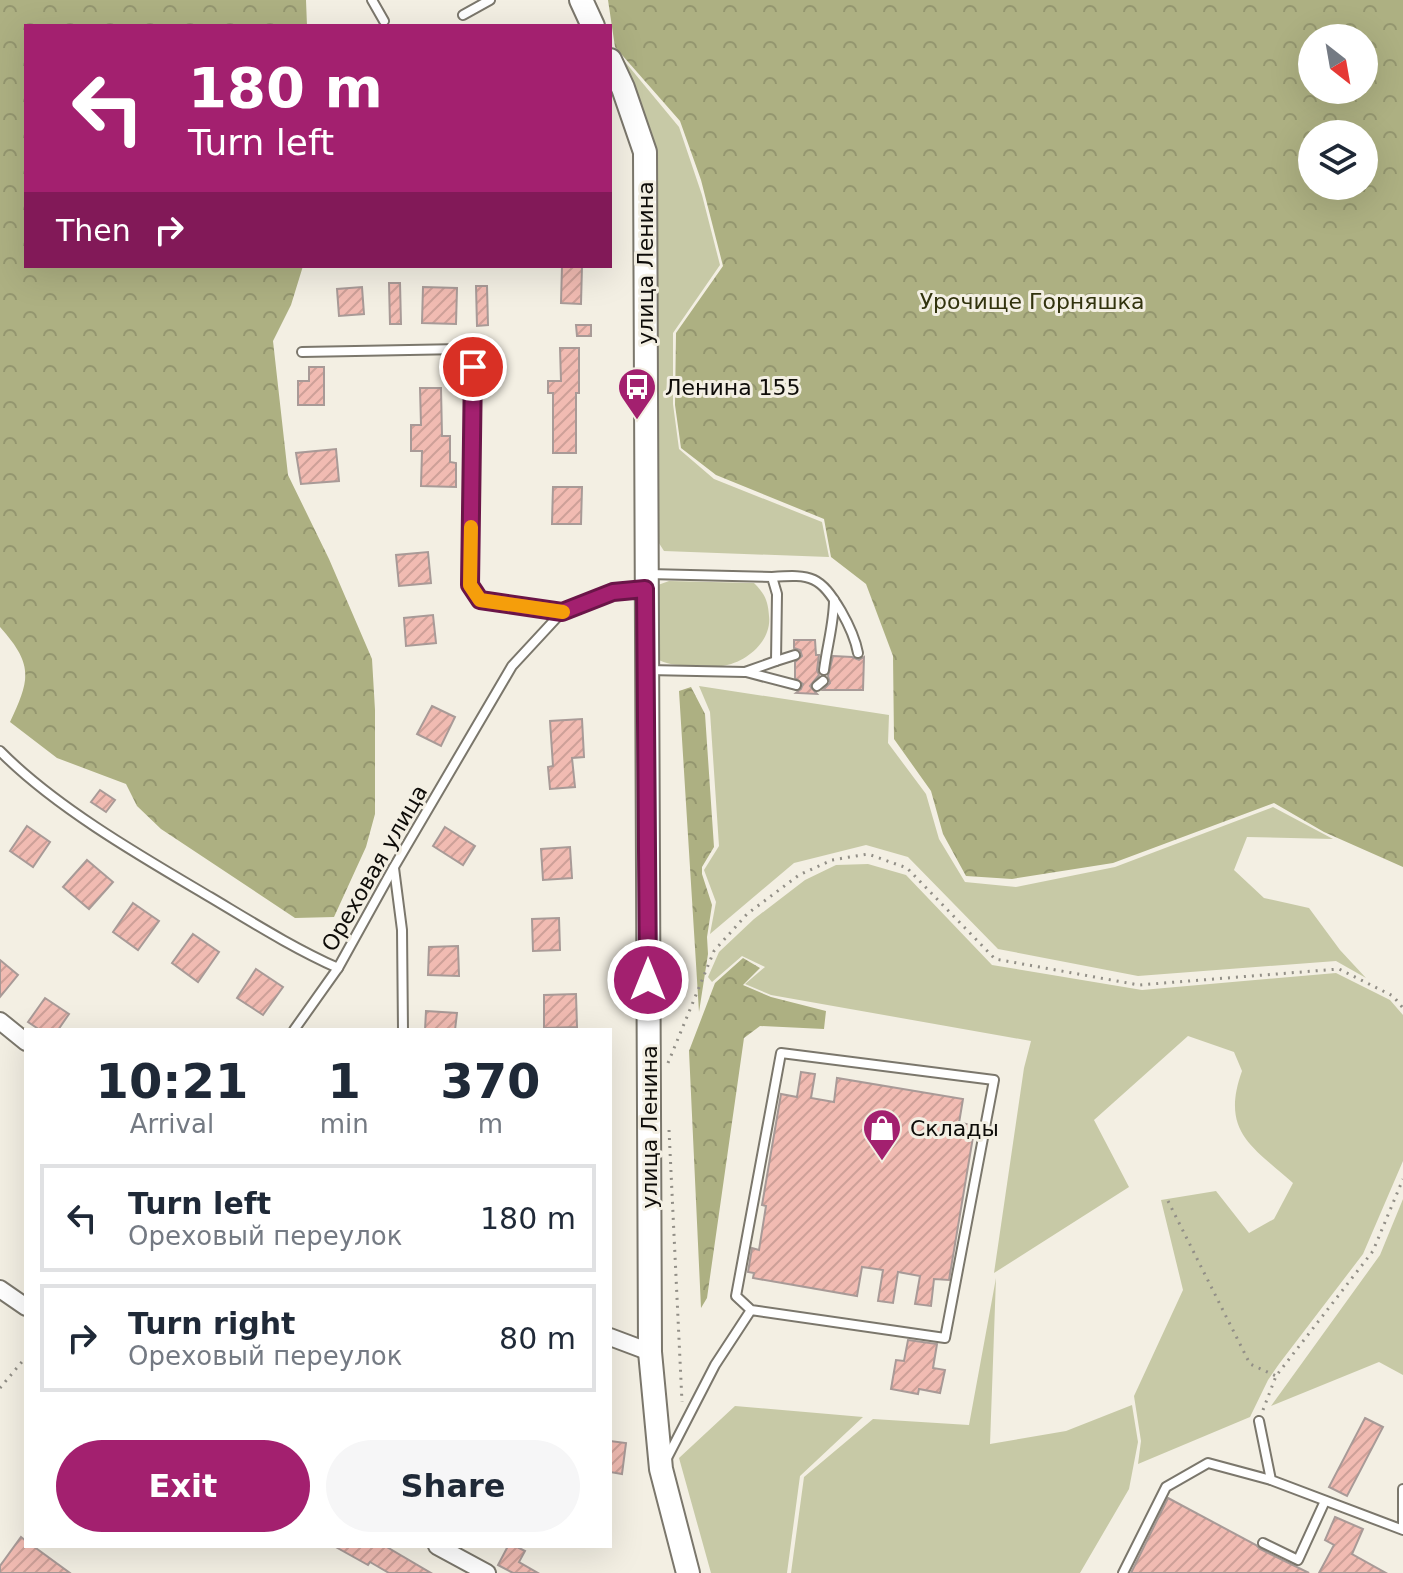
<!DOCTYPE html>
<meta charset="utf-8">
<style>
body{margin:0;font-family:"DejaVu Sans",sans-serif;background:#f6f6f7;color:#1f2937;height:100vh;display:flex;flex-direction:column;font-size:30px;white-space:nowrap}
*{box-sizing:border-box;margin:0}
p{font-size:26px;color:#747a83}
.icon{flex:none;width:44px;height:44px;fill:none;stroke:currentColor;stroke-width:2;stroke-linecap:round;stroke-linejoin:round}
.map{position:relative;flex:1;overflow:hidden}
.sheet{position:absolute;left:24px;top:1028px;width:588px;height:520px;display:flex;flex-direction:column;background:#fff;border-radius:0px;box-shadow:0 8px 32px #0002}
.sheet>*{flex:none}
.guide{position:absolute;left:24px;top:24px;width:588px;height:244px;border-radius:0px;box-shadow:0 8px 32px #0002;background:#a3206f;color:#fff;overflow:hidden}
.needle{width:52px;rotate:149deg}
.tools{position:absolute;left:1298px;top:24px;display:grid;gap:16px}
.tools a{display:grid;place-items:center;width:80px;height:80px;border-radius:50%;background:#fff;box-shadow:0 8px 32px #0002;font-size:40px}
.pin{position:absolute;display:grid;place-items:center;width:68px;height:68px;color:#fff;margin:-34px;border:4px solid #fff;border-radius:50%;box-shadow:0 2px 8px #0007}
.me{position:absolute;width:88px;margin:-44px;rotate:0deg;stroke-linejoin:round;filter:drop-shadow(0 0 6px #0008)}
.turn{display:flex;align-items:center;gap:28px;height:168px;padding:0 32px;font-size:36px}
.turn .icon{width:104px;height:104px;stroke-width:2.5}
.turn b{display:block;font-size:56px;line-height:68px}
.then{display:flex;align-items:center;height:76px;padding:0 32px;background:#0003;gap:16px;font-size:30px}
.eta{display:flex;justify-content:space-evenly;align-items:center;height:136px;text-align:center}
.eta b{font-size:48px;font-weight:800;line-height:56px}
.primary-button{display:flex;gap:16px;margin-top:auto;padding:16px 32px}
.primary-button a{flex:1;height:92px;border-radius:48px;background:#a3206f;color:#fff;font-size:32px;font-weight:800;line-height:92px;text-align:center}
.primary-button a+a{background:#f6f6f7;color:#1f2937}
ul{padding:0;list-style:none}
li{display:flex;align-items:center;gap:24px;height:108px;margin:0 16px 12px;padding:0 16px;border:4px solid #e0e1e3;border-radius:0px}
li div{flex:1}
li b{display:block;font-size:30px}
li em{font-style:normal}
.map>svg:first-child{display:block}
</style>
<div class="map">
<svg width="1403" height="1573" viewBox="0 0 1403 1573">
<defs>
<pattern id="forest-crowns" width="20" height="18" patternUnits="userSpaceOnUse" patternTransform="scale(2)"><rect width="20" height="18" fill="#adb082"/><path d="M2 6a3 3 0 1 1 6 0M12 15a3 3 0 1 1 6 0" fill="none" stroke="#94966f"/></pattern>
<pattern id="building-hatch" width="6" height="6" patternUnits="userSpaceOnUse" patternTransform="scale(2)"><rect width="6" height="6" fill="#f1bbb2"/><path d="M-1 1l2-2M0 6l6-6M5 7l2-2" fill="none" stroke="#cda098"/></pattern>
</defs>
<rect width="100%" height="100%" fill="#f3efe3"/>
<g fill="#c7c9a6">
<path d="M621,57L679,127L702,195L720,265L673,333V404L679,449L714,479L822,522L829,557L664,551L655,537L651,143Z"/>
<path d="M669,581L754,583C765,594 768,601 769,616C772,641 746,663 722,666C712,667 701,665 691,665C676,665 667,665 655,658L653,596L658,585Z"/>
<path d="M699,686L889,715L888,743L926,794L939,839L965,882L1016,887L1115,867L1273,807L1333,839L1247,837L1234,870L1264,898L1309,908L1340,950L1366,978L1336,961L1138,976L998,949L908,857L866,845L794,863L710,934L716,902L704,870L719,846L710,712Z"/>
<path d="M868,864L906,875L992,965L1142,990L1336,973L1390,1000L1403,1015V1161L1363,1254L1279,1364L1268,1380L1250,1417L1138,1464L1141,1441L1134,1396L1183,1290L1161,1200L1216,1191L1249,1233L1274,1219L1293,1183C1253,1147 1220,1132 1242,1071L1234,1052L1188,1036L1094,1120L1129,1187L994,1273L1024,1068L1031,1041L771,995L745,984L765,967L742,956L712,982L708,977L719,952L754,919L805,880L836,865Z"/>
<path d="M1403,1199V1375L1379,1362L1271,1406L1380,1255Z"/>
<path d="M996,1278L990,1444L1066,1431L1132,1405L1138,1442L1129,1489L1080,1573H791L804,1477L873,1419L969,1425Z"/>
<path d="M735,1406L863,1417L800,1476L787,1573H711L679,1458Z"/>
</g>
<g fill="url(#forest-crowns)" fill-rule="evenodd">
<path d="M0,0H306L307,26H26V266H303L291,305L273,341L288,475L329,559L372,659L375,710V814L366,847L334,917L295,918L161,829L137,806L126,784L57,758L10,722C30,679 34,665 0,627Z"/>
<path d="M608,0H1403V867L1324,832L1274,803L1113,863L1012,879L966,876L943,834L931,791L894,739L893,656L866,584L831,557L824,519L716,475L681,448L675,405L676,333L723,266L701,180L680,121L615,47ZM1364,38V90H1312V38ZM1312,134H1364V186H1312Z"/>
<path d="M691,687L705,714L714,847L702,867V874L712,905L707,937L708,954L699,1012L679,691Z"/>
<path d="M743,958L760,968L743,985L771,997L826,1011L824,1029L760,1026L744,1038L707,1298L701,1308L689,1051L715,983Z"/>
</g>
<g fill="url(#building-hatch)" stroke="#a89a97" stroke-width="2">
<path d="M562,266H582L581,304L561,303Z"/>
<path d="M389,283H400L401,324H390Z"/>
<path d="M476,286H487L488,325L477,326Z"/>
<path d="M362,287L364,314L339,316L337,289Z"/>
<path d="M423,287L457,288L456,324L422,323Z"/>
<path d="M576,325H591V336H577Z"/>
<path d="M560,348H579V393H576V453H553V393H548V381H561Z"/>
<path d="M309,367H324V405H298V381H309Z"/>
<path d="M420,388H441L442,436H450V462L456,463V487L421,486L422,451H411V425H421Z"/>
<path d="M336,449L339,481L301,484L296,453Z"/>
<path d="M553,487H582L581,524H552Z"/>
<path d="M428,552L431,583L399,586L396,555Z"/>
<path d="M433,615L436,643L406,646L404,618Z"/>
<path d="M794,640H815L816,655H819L817,670L819,675L810,686L817,694L796,693L801,689L803,684L795,678V662L802,656L800,650L794,648Z"/>
<path d="M833,656L852,657L859,660L864,657L863,690H823L830,683L828,676Z"/>
<path d="M432,706L455,717L441,746L417,734Z"/>
<path d="M582,719L584,757L572,758L575,787L550,789L548,767L553,766L550,721Z"/>
<path d="M100,790L115,800L106,812L91,802Z"/>
<path d="M27,826L50,842L33,867L10,851Z"/>
<path d="M445,827L475,846L463,865L433,846Z"/>
<path d="M570,847L572,878L543,880L541,849Z"/>
<path d="M87,860L113,882L89,909L63,887Z"/>
<path d="M133,903L159,921L138,950L113,932Z"/>
<path d="M559,918L560,950L533,951L532,919Z"/>
<path d="M193,934L219,952L198,982L172,963Z"/>
<path d="M458,946L459,976L428,975L429,947Z"/>
<path d="M0,960L18,975L0,997Z"/>
<path d="M256,969L283,987L263,1015L237,998Z"/>
<path d="M576,994L577,1027L544,1028V995Z"/>
<path d="M45,998L69,1014L58,1030H40L28,1022Z"/>
<path d="M426,1011L457,1013L455,1030H425Z"/>
<path d="M801,1072L815,1074L811,1098L834,1102L837,1078L963,1099L959,1123L975,1125L949,1280L934,1279L931,1306L915,1304L920,1276L898,1272L893,1303L878,1301L883,1270L862,1267L857,1296L753,1278L754,1273L748,1272L752,1248L759,1250L766,1206L762,1205L781,1094L797,1097Z"/>
<path d="M908,1340L937,1344L933,1368L945,1370L940,1393L919,1389L918,1394L891,1389L896,1360L904,1361Z"/>
<path d="M1365,1418L1383,1427L1347,1496L1329,1487Z"/>
<path d="M610,1441L626,1443L622,1474L610,1472Z"/>
<path d="M1168,1498L1256,1545L1260,1549L1309,1573H1131Z"/>
<path d="M1335,1517L1363,1529L1352,1554L1386,1573H1319L1334,1545L1325,1540Z"/>
<path d="M21,1537L26,1541V1546H33L70,1573H0V1566Z"/>
<path d="M334,1546H385L431,1573H389L370,1562L368,1565Z"/>
<path d="M508,1546H515L525,1551L519,1562L538,1573H513L498,1565Z"/>
</g>
<g fill="none" stroke-linecap="round" stroke-linejoin="round">
<defs>
<g id="service">
<path d="M372,0L384,21"/>
<path d="M463,15L490,0"/>
<path d="M302,352L462,349L473,367L470,585L480,600L562,612L613,592L645,589"/>
<path d="M772,577C812,574 820,576 841,611C849,625 855,637 858,653"/>
<path d="M776,661L795,655"/>
<path d="M648,670L745,672L776,661L777,594L772,577L648,574"/>
<path d="M824,670C827,646 834,623 834,600"/>
<path d="M746,672L796,685"/>
<path d="M817,686L823,681"/>
<path d="M0,751C55,807 142,857 210,897C252,922 293,948 338,968L394,867L512,666L562,612"/>
<path d="M394,868L402,930L403,1030"/>
<path d="M294,1030L338,968"/>
<path d="M1259,1421L1271,1480L1403,1530"/>
<path d="M665,1462L715,1365L751,1310L945,1338L994,1080L781,1053L736,1296L751,1310"/>
<path d="M1403,1489V1525"/>
<path d="M1263,1543L1298,1560L1325,1501"/>
<path d="M1123,1573L1166,1487L1208,1463L1271,1480"/>
</g>
<g id="minor">
<path d="M0,1021L26,1042"/>
<path d="M0,1289L26,1307"/>
<path d="M610,1337L650,1352"/>
<path d="M437,1546L487,1573"/>
</g>
<g id="secondary">
<path d="M581,0L593,26"/>
<path d="M610,60L623,88L645,152L650,1352L661,1469L688,1573"/>
</g>
</defs>
<use href="#service" stroke="#7b776c" stroke-width="12"/>
<use href="#minor" stroke="#7b776c" stroke-width="20"/>
<use href="#secondary" stroke="#7b776c" stroke-width="26"/>
<g stroke="#928f87" stroke-width="3" stroke-dasharray="2 6" stroke-linecap="butt">
<path d="M668,1063L714,951L747,914L799,875L832,860L868,854L907,868L995,959L1139,985L1339,969L1393,996L1403,1008"/>
<path d="M669,1130L682,1402"/>
<path d="M1168,1201L1250,1364L1276,1376"/>
<path d="M0,1388L26,1357"/>
<path d="M1263,1410L1276,1376L1373,1251L1403,1179"/>
</g>
<use href="#service" stroke="#fff" stroke-width="8"/>
<use href="#minor" stroke="#fff" stroke-width="16"/>
<use href="#secondary" stroke="#fff" stroke-width="22"/>
</g>
<g fill="none" stroke-linecap="round" stroke-linejoin="round">
<defs>
<path id="route" d="M473,367L470,585L480,600L562,612L613,592L645,589L648,980"/>
</defs>
<use href="#route" stroke="#6a1548" stroke-width="20"/>
<use href="#route" stroke="#a3206f" stroke-width="14"/>
<path stroke="#f59e0b" stroke-width="14" d="M471,527L470,585L480,600L563,612"/>
</g>
<defs>
<symbol id="bus-pin" viewBox="-11 -11 22 30"><path d="M0 17L-7.5 6A9.5 9.5 0 1 1 7.5 6Z" fill="#a3206f" stroke="#f3efe3"/><path d="M-5-6H5V4H4V6H2V4H-2V6H-4V4H-5ZM-3.5-4V0h7V-4ZM-3.5 1.2v1.5H-2V1.2ZM2 1.2v1.5H3.5V1.2Z" fill="#fff"/></symbol>
<symbol id="shop-pin" viewBox="-11 -11 22 30"><path d="M0 17L-7.5 6A9.5 9.5 0 1 1 7.5 6Z" fill="#a3206f" stroke="#f3efe3"/><path d="M-5-2.5h2.3a2.7 3.5 0 0 1 5.4 0H5L5.5 6h-11ZM-1.5-2.5h3a1.5 2.3 0 0 0-3 0Z" fill="#fff"/></symbol>
</defs>
<g fill-rule="evenodd">
<use href="#bus-pin" x="615" y="365" width="44" height="60"/>
<use href="#shop-pin" x="860" y="1106" width="44" height="60"/>
</g>
<g text-anchor="middle" stroke-width="6" stroke-linejoin="round" paint-order="stroke">
<g font-size="22" fill="#0e0c09" stroke="#f3efe3">
<text transform="translate(645 263) rotate(-90)" y="8">улица Ленина</text>
<text transform="translate(374 868) rotate(-60)" y="8">Ореховая улица</text>
<text transform="translate(649 1127) rotate(-90)" y="8">улица Ленина</text>
</g>
<g font-size="22" fill="#32330e" stroke="#f3efe3">
<text x="1032" y="309">Урочище Горняшка</text>
</g>
<g font-size="22" fill="#0e0c09" stroke="#f3efe3" text-anchor="start">
<text x="665" y="395">Ленина 155</text>
<text x="910" y="1136">Склады</text>
</g>
</g>
</svg>
<div class="tools">
<a><svg class="needle" viewBox="-14 -14 28 28"><path d="M0-13l5 13h-10z" fill="#e53935"/><path d="M0 13l5-13h-10z" fill="#747a83"/></svg></a>
<a><svg class="icon" aria-label="layers" viewBox="0 0 24 24"><path d="M12 4l9 5-9 5-9-5zM3 14l9 5 9-5"/></svg></a>
</div>
<div class="pin" style="left:473px;top:367px;background:#d93025"><svg class="icon" aria-label="arrive" viewBox="0 0 24 24"><path d="M6 21V4h12l-3 4 3 4H6"/></svg></div>
<svg class="me" style="left:648px;top:980px" viewBox="-20 -20 40 40"><circle r="17" fill="#a3206f" stroke="#fff" stroke-width="3"/><path d="M0-11L8 9 0 5-8 9z" fill="#fff"/></svg>
<div class="guide">
<div class="turn"><svg class="icon" aria-label="left" viewBox="0 0 24 24"><path d="M17 20v-9H6M10 6l-5 5 5 5"/></svg><div><b>180 m</b>Turn left</div></div>
<div class="then">Then<svg class="icon" aria-label="right" viewBox="0 0 24 24"><path d="M7 20v-9h11M14 6l5 5-5 5"/></svg></div>
</div>
<section class="sheet">
<div class="eta">
<div><b>10:21</b><p>Arrival</p></div>
<div><b>1</b><p>min</p></div>
<div><b>370</b><p>m</p></div>
</div>
<ul>
<li><svg class="icon" aria-label="left" viewBox="0 0 24 24"><path d="M17 20v-9H6M10 6l-5 5 5 5"/></svg><div><b>Turn left</b><p>Ореховый переулок</p></div><em>180 m</em></li>
<li><svg class="icon" aria-label="right" viewBox="0 0 24 24"><path d="M7 20v-9h11M14 6l5 5-5 5"/></svg><div><b>Turn right</b><p>Ореховый переулок</p></div><em>80 m</em></li>
</ul>
<div class="primary-button"><a>Exit</a><a>Share</a></div>
</section>
</div>
